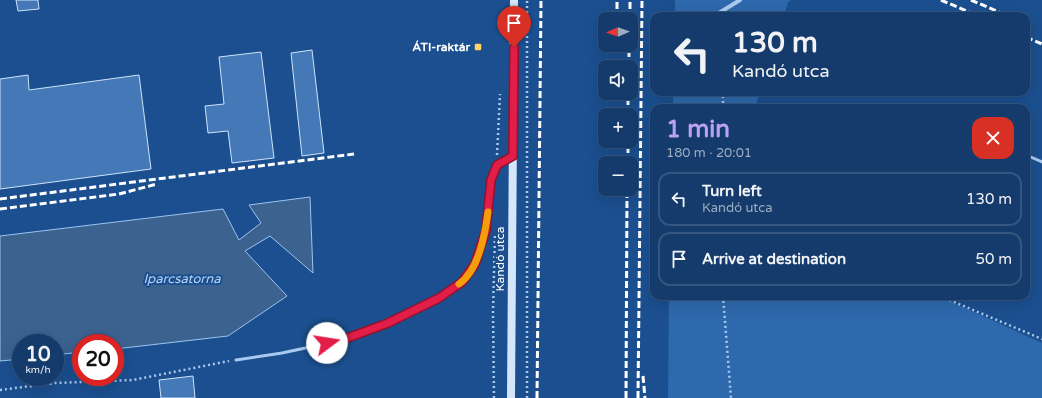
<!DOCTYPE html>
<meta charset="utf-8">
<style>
body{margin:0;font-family:"Varela Round",sans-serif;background:#1d4271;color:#f1f3f6;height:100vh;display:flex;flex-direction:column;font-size:15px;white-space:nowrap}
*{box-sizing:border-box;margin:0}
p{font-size:13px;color:#9dadc1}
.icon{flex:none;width:22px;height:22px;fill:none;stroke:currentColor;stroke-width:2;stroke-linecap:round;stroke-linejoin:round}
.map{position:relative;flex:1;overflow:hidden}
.panel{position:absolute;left:650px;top:104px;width:380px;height:196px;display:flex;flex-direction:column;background:#143b6b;border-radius:12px;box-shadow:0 4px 16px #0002,0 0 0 1px #33557e}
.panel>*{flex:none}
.hud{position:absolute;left:650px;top:12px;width:380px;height:84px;border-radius:12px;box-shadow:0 4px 16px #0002,0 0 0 1px #33557e;background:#143b6b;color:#f1f3f6;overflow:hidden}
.needle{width:26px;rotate:268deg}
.tools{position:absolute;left:598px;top:12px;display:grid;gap:8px}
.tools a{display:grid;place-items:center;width:40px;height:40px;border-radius:8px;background:#143b6b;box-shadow:0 4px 16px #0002,0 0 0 1px #33557e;font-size:20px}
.speed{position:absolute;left:12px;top:334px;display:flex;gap:8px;font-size:20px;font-weight:700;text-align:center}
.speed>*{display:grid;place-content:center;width:52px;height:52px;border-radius:50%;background:#143b6b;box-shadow:0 4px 16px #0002,0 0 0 1px #33557e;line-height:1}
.speed small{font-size:10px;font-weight:400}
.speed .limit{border:6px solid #d22;background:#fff;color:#111}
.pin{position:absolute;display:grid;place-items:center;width:34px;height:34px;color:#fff;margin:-41px -17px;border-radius:50% 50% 50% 0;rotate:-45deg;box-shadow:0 0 4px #0007}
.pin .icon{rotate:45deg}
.me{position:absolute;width:44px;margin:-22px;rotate:76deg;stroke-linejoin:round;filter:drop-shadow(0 0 3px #0008)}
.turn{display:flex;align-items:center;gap:14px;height:84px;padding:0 16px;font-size:18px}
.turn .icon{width:52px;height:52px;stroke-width:2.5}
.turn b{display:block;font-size:28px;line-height:34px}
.round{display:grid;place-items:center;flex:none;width:42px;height:42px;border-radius:12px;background:#1d4271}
.headline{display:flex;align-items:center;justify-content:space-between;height:68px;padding:0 16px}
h1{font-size:24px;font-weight:700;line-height:30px;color:#bca0f2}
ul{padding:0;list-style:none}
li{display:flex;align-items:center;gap:12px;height:54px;margin:0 8px 6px;padding:0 8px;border:2px solid #33557e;border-radius:12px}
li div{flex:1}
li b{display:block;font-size:15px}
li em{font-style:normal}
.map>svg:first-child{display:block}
</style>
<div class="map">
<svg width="1042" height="398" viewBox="0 0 1042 398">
<rect width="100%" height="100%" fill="#1b4f8f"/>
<g fill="#2e69ad">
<path d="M675,0H791L788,2L784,16H675Z"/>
<path d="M673,92H760L755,108H673Z"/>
<path d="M669,296H939L1042,343V398H668Z"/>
</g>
<path fill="#3c6290" stroke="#9cc4f0" d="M310,197L313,273L270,236L245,251L287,296L228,336L115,349V343H81V352L55,355V343H21V359L0,361V236L223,209L239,240L261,223L249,205Z"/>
<g fill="#4478b7" stroke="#cfe3fa">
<path d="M16,0H38L39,9L18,11Z"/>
<path d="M312,50L324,153L302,156L291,53Z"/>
<path d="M261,52L274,158L232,163L228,131L208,133L205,106L224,104L219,57Z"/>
<path d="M28,75L29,90L139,75L151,169L0,189V79Z"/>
<path d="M193,376L195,398H161L159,380Z"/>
</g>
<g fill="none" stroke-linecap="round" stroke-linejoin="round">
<g stroke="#a9c9ee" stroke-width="2.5" stroke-dasharray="2 3" stroke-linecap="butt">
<path d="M723,108V92"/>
<path d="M497,155L500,94"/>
<path d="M723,296L731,398"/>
<path d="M940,296L1042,339"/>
<path d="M0,390L55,383L133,380L229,361"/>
<path d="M494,398L493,312L495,234"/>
<path d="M527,398V0"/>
</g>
<g stroke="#a9c9ee" stroke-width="3">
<path d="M1026,155L1042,162"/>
<path d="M236,360L282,353L343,340L388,323L439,298L462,282L475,264L486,230L491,180L497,165L511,157"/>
</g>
<path stroke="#a9c9ee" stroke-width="4" d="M714,16L740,0"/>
<path stroke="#d6e6fa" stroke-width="8" d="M511,398L514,0"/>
<g stroke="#fff" stroke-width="3" stroke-dasharray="7 3" stroke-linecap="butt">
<path d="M941,0L978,16"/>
<path d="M971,0L1008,16"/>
<path d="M617,19V0"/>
<path d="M630,19V0"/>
<path d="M1026,37L1042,44"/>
<path d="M629,67V45"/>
<path d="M628,115V93"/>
<path d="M628,163V141"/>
<path d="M0,199L354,154"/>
<path d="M0,209L119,194L157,184"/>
<path d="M643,376L645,398"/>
<path d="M537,398L541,0"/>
<path d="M626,398L627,189"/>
<path d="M638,398L642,0"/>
</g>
</g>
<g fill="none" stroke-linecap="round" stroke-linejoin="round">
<defs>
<path id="route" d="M327,343L342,340L388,323L439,298L462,282L475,264L486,230L491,180L497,165L513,156L514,47"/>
</defs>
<use href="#route" stroke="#92132f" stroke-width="10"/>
<use href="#route" stroke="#e11d48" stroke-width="7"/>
<path stroke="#f59e0b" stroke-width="7" d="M459,284C479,270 485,234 488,212"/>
</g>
<rect fill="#ffd166" stroke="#1b4f8f" stroke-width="1.5" x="474" y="43" width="8" height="8" rx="2"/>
<g text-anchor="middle" stroke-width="4" stroke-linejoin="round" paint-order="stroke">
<g font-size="12" font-weight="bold" fill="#fff" stroke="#1b4f8f" text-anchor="end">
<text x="470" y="51">ÁTI-raktár</text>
</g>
<g font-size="12" fill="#fff" stroke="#1b4f8f">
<text transform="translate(500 259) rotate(-90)" y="4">Kandó utca</text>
</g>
<g font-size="13" font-style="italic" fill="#b5d3f5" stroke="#1b4f8f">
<text x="182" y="283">Iparcsatorna</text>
</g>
</g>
</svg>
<div class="tools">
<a><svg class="needle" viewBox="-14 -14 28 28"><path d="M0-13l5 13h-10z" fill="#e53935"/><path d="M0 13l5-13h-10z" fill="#9dadc1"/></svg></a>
<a><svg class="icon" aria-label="sound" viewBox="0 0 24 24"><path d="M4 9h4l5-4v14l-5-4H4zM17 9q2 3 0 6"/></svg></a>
<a>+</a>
<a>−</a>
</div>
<div class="speed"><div>10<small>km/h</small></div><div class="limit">20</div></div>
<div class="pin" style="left:514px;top:47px;background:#d93025"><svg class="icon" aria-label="arrive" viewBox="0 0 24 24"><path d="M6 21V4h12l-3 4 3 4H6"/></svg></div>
<svg class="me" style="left:327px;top:343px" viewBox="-20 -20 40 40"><circle r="19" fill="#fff"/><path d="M0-13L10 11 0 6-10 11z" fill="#e11d48"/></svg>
<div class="hud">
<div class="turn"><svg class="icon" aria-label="left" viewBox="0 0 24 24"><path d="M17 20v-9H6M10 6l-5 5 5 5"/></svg><div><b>130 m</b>Kandó utca</div></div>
</div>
<section class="panel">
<div class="headline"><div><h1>1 min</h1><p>180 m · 20:01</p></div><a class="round" style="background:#d93025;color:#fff"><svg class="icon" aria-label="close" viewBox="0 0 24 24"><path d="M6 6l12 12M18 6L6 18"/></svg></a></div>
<ul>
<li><svg class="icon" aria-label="left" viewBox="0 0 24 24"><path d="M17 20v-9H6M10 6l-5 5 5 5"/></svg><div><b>Turn left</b><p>Kandó utca</p></div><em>130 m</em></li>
<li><svg class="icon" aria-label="arrive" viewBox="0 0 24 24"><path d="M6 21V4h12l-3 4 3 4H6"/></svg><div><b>Arrive at destination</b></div><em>50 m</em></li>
</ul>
</section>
</div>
